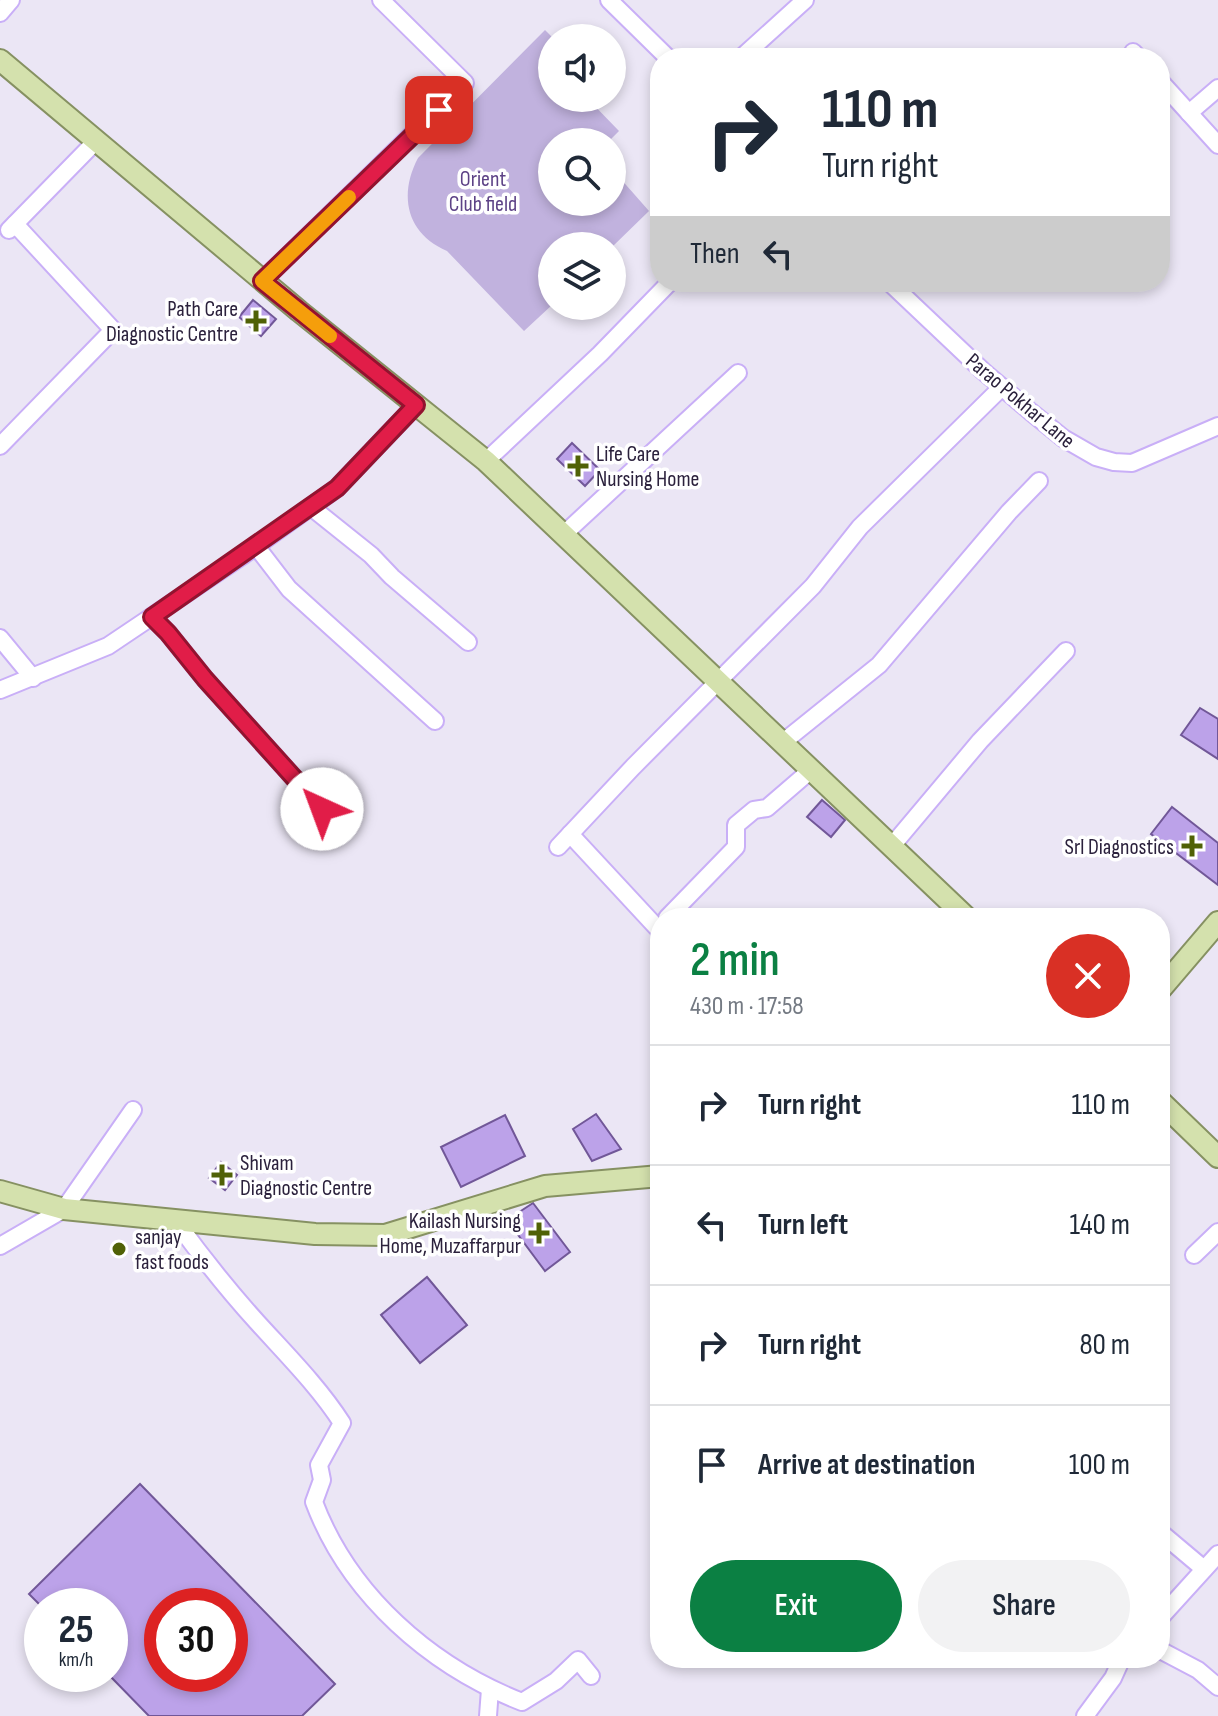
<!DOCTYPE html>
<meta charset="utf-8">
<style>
body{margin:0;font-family:"Sofia Sans Condensed",sans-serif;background:#f2f2f3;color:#1f2937;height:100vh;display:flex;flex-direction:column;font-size:30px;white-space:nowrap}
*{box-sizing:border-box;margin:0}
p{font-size:26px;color:#747a83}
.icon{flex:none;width:44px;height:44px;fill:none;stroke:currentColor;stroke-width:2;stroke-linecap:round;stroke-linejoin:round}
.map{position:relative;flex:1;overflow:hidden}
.drawer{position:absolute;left:650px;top:908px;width:520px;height:760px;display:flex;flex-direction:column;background:#fff;border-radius:32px;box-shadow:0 4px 12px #0003}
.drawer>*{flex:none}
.guide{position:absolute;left:650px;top:48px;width:520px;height:244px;border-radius:32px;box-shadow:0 4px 12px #0003;background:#fff;color:#1f2937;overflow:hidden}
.fabs{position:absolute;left:538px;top:24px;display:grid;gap:16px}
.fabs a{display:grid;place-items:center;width:88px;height:88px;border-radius:50%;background:#fff;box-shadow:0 4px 12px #0003;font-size:40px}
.speed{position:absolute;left:24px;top:1588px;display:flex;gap:16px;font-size:40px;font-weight:700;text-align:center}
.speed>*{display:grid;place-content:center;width:104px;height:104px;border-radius:50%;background:#fff;box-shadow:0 4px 12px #0003;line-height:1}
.speed small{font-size:20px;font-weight:400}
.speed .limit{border:12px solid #d22;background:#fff;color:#111}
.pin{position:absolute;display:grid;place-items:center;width:68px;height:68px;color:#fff;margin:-34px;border-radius:16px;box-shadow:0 4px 12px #0006}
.me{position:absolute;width:88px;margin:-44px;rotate:317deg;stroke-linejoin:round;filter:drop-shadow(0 0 6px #0008)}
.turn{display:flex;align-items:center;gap:28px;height:168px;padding:0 40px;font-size:36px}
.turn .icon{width:104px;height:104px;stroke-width:2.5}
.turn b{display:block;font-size:56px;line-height:68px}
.then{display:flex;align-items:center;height:76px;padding:0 40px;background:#0003;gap:16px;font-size:30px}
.round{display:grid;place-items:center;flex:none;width:84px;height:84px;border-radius:42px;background:#f2f2f3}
.head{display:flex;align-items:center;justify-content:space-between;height:136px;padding:0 40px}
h1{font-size:48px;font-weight:600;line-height:60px;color:#0b8043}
.cta{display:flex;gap:16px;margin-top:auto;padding:16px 40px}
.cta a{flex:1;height:92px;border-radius:48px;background:#0b8043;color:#fff;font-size:32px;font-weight:600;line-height:92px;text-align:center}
.cta a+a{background:#f2f2f3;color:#1f2937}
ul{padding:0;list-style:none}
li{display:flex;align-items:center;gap:24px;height:120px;padding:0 40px;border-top:2px solid #e0e1e3}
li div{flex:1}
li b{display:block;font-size:30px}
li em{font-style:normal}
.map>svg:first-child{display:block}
</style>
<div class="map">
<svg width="1218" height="1716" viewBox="0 0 1218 1716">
<rect width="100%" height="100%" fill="#ebe6f5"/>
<path fill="#c1b2de" d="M545,30L553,38L552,98H587L619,131L608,142H552V202H612V169L649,211L612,247L552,246V305L524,331L447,251C407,234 398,196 418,158Z"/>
<g fill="#bca2e9" stroke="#715798" stroke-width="2" fill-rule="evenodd">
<path d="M253,300L276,319L261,336L239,317Z"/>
<path d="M572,443L600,470L585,486L557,459Z"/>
<path d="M1200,708L1218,719V759L1181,735Z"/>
<path d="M822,800L845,820L831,837L807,817Z"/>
<path d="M1172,807L1218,843V885L1151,834Z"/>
<path d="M596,1114L621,1149L592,1161L573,1129Z"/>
<path d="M505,1115L525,1156L461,1187L441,1147Z"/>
<path d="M221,1162L237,1175L225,1190L209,1178Z"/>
<path d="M533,1203L570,1252L545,1271L507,1220Z"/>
<path d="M427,1277L467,1325L420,1363L381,1315Z"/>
<path d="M140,1484L335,1684L302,1716H149L110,1676V1606H41L29,1594ZM162,1606H230V1674H162Z"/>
</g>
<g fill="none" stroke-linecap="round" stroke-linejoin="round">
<defs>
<g id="minor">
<path d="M609,0L668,58"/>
<path d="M0,13L11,0"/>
<path d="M1133,52L1139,58"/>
<path d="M741,58L805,0"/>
<path d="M1160,81L1218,145"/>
<path d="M1189,113L1218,88"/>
<path d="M9,230L96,141"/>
<path d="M262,281L465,83L381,0"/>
<path d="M889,282L983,371L1031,412L1063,438L1096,457L1114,462L1132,463L1218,426"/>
<path d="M0,446L113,330L15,224"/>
<path d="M486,461L600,354L670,282"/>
<path d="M311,507L371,555L392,577L468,642"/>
<path d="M563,535L738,373"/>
<path d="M256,546L289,589L435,721"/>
<path d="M152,617L168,633L205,679L322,809"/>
<path d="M0,638L33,678"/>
<path d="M0,690L108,646L242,556L337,488L416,405"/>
<path d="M782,743L879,665L1009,512L1039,481"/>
<path d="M570,834L660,931"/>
<path d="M558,847L633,767L813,586L860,527L1002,387"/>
<path d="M891,847L980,741L1066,651"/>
<path d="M667,918L736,847V825L754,810L767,808L811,770"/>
<path d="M175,1220C201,1256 228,1290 257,1322C286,1354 319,1387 342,1423L319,1465L322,1480L314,1502C349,1595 430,1666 522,1702L556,1681L578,1660L591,1676"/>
<path d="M0,1246L64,1209L133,1110"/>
<path d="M1194,1255L1218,1232"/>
<path d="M1160,1532L1204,1569"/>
<path d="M1160,1618L1218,1554"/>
<path d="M1160,1650L1198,1670L1218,1687"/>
<path d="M488,1716L490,1689"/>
<path d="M1085,1716L1113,1678L1122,1658"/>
</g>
<g id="major">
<path d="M0,60L299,311L486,461L967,918"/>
<path d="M1160,990L1218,922"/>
<path d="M1160,1101L1218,1157"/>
<path d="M0,1191L64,1209L315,1234L385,1235L545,1186L660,1176"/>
</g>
</defs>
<use href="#minor" stroke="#c9aff7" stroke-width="20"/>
<use href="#major" stroke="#869162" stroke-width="24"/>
<use href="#minor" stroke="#fff" stroke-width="16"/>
<use href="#major" stroke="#d4e1ad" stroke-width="20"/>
</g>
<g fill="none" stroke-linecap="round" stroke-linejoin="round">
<defs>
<path id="route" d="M322,809L205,679L168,633L152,617L337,488L416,405L262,281L439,110"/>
</defs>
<use href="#route" stroke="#92132f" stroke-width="20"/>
<use href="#route" stroke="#e11d48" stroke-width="14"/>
<path stroke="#f59e0b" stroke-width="14" d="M330,336L262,281L349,197"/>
</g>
<g fill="#506106" stroke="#fff" stroke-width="3">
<path d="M252 309h8v8h8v8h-8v8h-8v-8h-8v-8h8z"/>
<path d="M574 454h8v8h8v8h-8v8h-8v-8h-8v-8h8z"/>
<path d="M1188 834h8v8h8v8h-8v8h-8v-8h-8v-8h8z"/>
<path d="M218 1163h8v8h8v8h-8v8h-8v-8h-8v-8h8z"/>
<path d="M535 1221h8v8h8v8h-8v8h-8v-8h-8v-8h8z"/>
<circle cx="119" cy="1249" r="8"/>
</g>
<g text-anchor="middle" stroke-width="7" stroke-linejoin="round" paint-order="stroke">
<g font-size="22" fill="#5d4286" stroke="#fff">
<text x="483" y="186">Orient<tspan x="483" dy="25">Club field</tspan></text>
</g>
<g font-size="22" fill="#2b213c" stroke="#fff" text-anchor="end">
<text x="238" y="316">Path Care<tspan x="238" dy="25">Diagnostic Centre</tspan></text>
<text x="596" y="461" text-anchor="start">Life Care<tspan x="596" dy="25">Nursing Home</tspan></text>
<text x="1174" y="854">Srl Diagnostics</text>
<text x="240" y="1170" text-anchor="start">Shivam<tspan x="240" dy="25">Diagnostic Centre</tspan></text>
<text x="521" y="1228">Kailash Nursing<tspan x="521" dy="25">Home, Muzaffarpur</tspan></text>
<text x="135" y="1244" text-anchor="start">sanjay<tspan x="135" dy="25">fast foods</tspan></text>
</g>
<g font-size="22" fill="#2b213c" stroke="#fff">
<text transform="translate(1021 400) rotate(40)" y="8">Parao Pokhar Lane</text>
</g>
</g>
</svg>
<div class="fabs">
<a><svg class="icon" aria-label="sound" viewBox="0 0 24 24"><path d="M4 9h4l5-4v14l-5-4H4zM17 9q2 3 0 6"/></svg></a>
<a><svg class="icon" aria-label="search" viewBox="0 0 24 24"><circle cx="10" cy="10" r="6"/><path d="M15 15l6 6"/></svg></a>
<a><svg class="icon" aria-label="layers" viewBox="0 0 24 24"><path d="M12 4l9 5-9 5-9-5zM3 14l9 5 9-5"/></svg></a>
</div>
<div class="speed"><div>25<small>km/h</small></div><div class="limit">30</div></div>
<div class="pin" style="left:439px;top:110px;background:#d93025"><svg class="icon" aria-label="arrive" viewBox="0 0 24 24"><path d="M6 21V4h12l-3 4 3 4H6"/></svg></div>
<svg class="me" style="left:322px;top:809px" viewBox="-20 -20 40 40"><circle r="19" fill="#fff"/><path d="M0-13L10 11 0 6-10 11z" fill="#e11d48"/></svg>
<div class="guide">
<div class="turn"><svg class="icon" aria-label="right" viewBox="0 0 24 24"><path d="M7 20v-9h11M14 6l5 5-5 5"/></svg><div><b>110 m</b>Turn right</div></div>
<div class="then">Then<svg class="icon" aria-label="left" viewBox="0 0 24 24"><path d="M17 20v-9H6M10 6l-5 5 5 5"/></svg></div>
</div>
<section class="drawer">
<div class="head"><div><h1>2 min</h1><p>430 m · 17:58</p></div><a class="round" style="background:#d93025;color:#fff"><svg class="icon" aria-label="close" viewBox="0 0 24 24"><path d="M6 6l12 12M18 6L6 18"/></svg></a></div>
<ul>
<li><svg class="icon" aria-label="right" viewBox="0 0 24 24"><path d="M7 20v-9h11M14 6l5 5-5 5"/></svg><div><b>Turn right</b></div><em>110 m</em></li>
<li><svg class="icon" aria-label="left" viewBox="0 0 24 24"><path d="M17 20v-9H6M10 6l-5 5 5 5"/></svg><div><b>Turn left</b></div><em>140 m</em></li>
<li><svg class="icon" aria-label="right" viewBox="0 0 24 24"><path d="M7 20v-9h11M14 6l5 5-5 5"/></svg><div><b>Turn right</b></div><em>80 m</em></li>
<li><svg class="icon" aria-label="arrive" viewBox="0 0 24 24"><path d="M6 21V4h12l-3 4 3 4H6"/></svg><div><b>Arrive at destination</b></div><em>100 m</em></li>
</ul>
<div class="cta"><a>Exit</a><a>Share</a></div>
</section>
</div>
